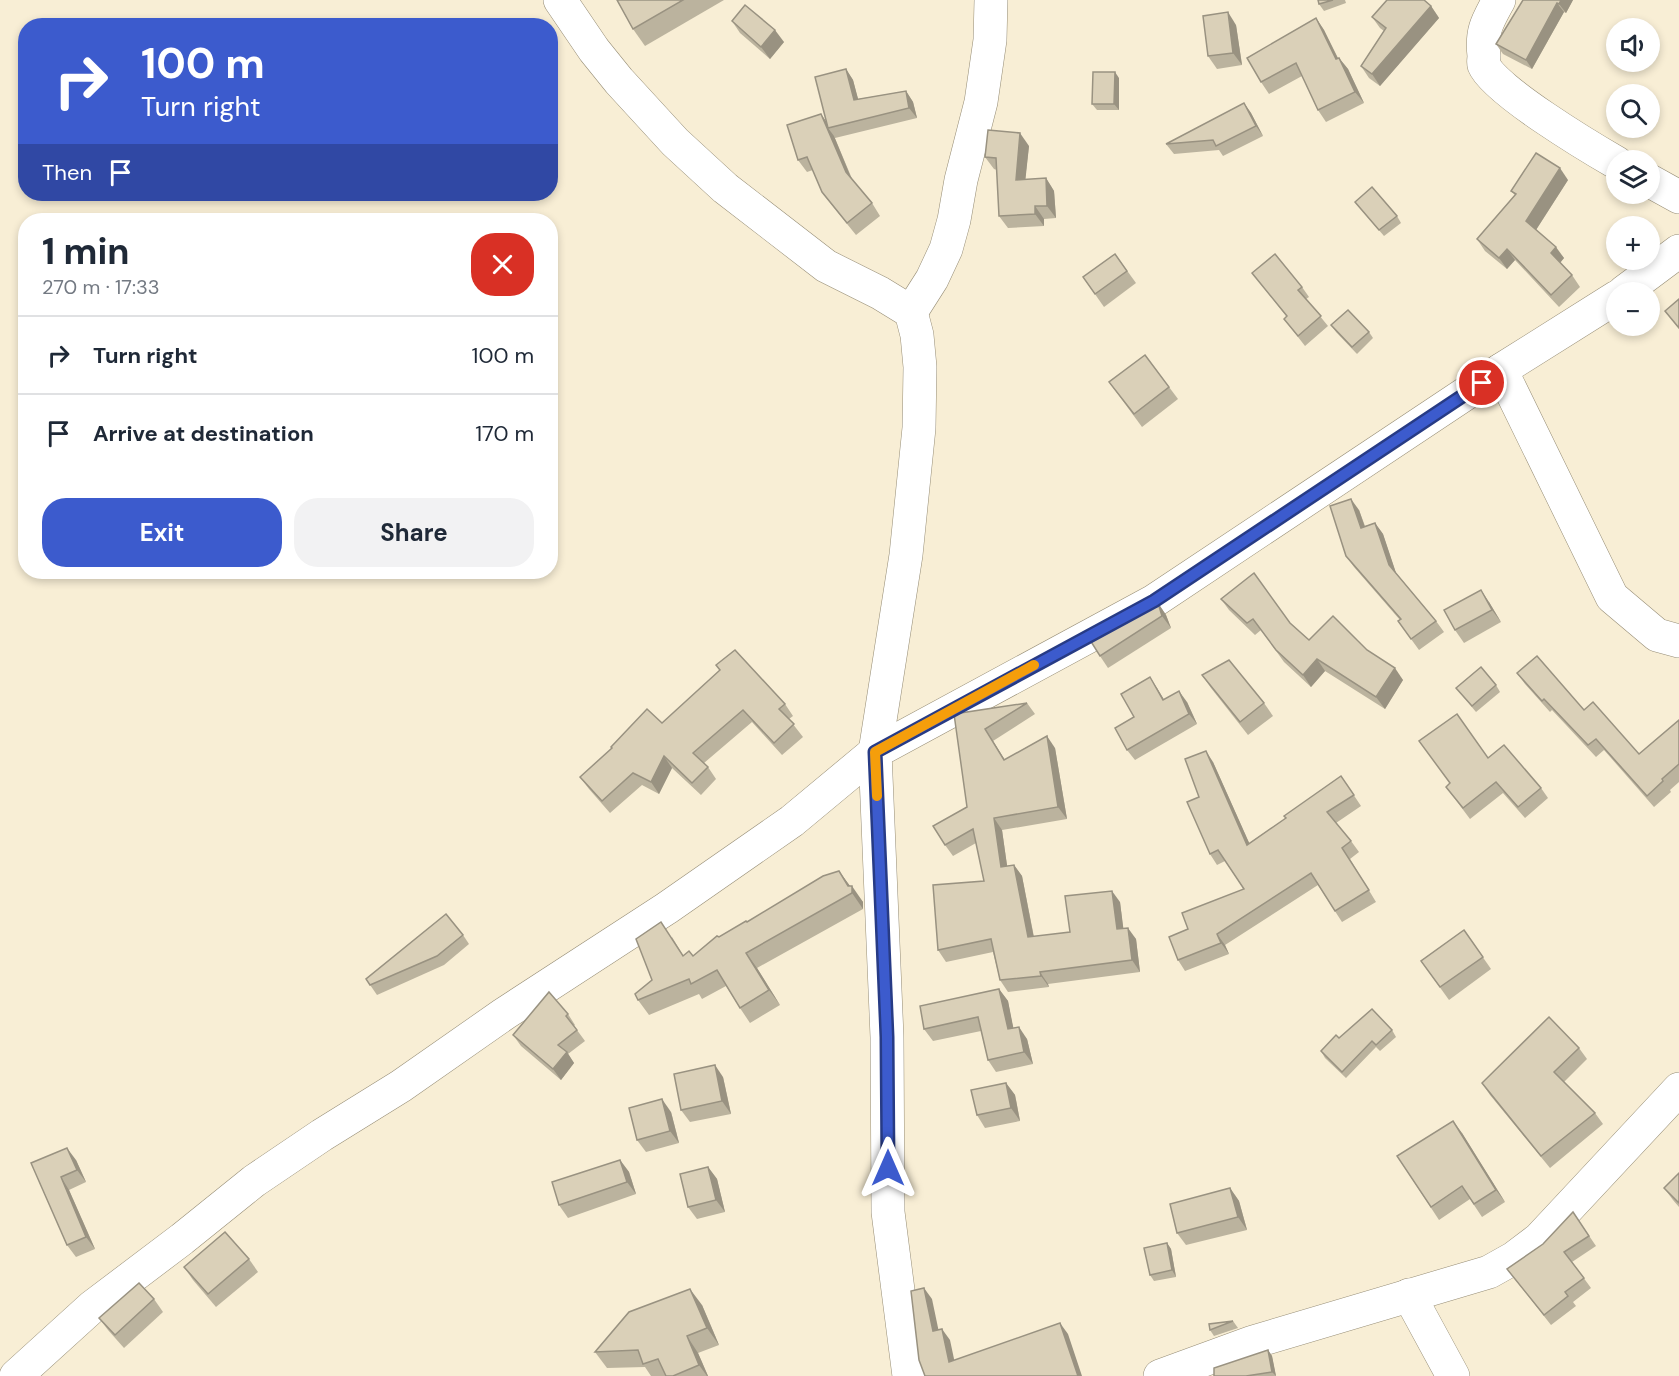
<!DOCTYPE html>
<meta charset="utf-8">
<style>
body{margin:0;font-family:"DM Sans",sans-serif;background:#f2f2f3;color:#1f2937;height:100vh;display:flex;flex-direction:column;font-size:22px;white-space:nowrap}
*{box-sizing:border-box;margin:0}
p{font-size:20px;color:#747a83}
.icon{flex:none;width:33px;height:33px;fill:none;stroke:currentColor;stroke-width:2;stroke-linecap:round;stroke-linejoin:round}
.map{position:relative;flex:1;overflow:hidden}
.side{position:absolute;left:18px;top:213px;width:540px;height:366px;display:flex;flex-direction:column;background:#fff;border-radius:24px;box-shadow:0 3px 9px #0003}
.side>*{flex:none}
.guide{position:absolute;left:18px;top:18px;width:540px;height:183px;border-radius:24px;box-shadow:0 3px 9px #0003;background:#3c5bcd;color:#fff;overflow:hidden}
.tools{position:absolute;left:1606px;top:18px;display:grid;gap:12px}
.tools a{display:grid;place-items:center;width:54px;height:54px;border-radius:50%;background:#fff;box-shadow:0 3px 9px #0003;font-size:30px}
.pin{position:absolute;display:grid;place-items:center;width:51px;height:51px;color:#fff;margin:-26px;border:3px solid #fff;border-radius:50%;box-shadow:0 2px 6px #0007}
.me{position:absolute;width:66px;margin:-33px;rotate:0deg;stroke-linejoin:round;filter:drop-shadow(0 0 4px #0008)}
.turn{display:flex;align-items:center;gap:21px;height:126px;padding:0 24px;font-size:27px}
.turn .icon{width:78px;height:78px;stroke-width:2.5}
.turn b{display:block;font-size:42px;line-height:51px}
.then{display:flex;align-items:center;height:57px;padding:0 24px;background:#0003;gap:12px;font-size:22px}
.round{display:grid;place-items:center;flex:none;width:63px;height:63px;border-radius:24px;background:#f2f2f3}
.summary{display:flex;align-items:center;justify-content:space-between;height:102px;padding:0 24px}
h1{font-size:36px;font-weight:700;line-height:45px}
.primary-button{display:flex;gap:12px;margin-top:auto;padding:12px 24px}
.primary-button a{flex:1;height:69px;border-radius:24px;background:#3c5bcd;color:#fff;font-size:24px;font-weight:700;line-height:69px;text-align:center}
.primary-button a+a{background:#f2f2f3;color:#1f2937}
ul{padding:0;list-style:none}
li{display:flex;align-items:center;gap:18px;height:78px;padding:0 24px;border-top:2px solid #e0e1e3}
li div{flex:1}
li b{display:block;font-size:22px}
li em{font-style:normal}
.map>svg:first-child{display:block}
</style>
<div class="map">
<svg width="1679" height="1376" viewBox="0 0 1679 1376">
<rect width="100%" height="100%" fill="#f8eed5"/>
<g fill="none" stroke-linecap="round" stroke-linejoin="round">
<defs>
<g id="street">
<path d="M560,0L594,50L619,81L675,142L725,188L826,266L880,293L911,312L917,335L920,367L919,428L906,555L875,752L887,1037L888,1212L909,1376"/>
<path d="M1499,0C1487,22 1481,31 1484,56C1484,59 1483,62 1484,65C1494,90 1591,148 1617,163"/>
<path d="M1650,181L1679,197"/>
<path d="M1624,292L1679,251"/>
<path d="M911,312L932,279L946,249L954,220L961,180L981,102L990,40L991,0"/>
<path d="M1501,370L1612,597L1657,635L1679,641"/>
<path d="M1409,1295L1453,1376"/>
<path d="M16,1376L92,1307L182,1239L254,1181L322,1135L401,1086L504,1014L667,908L792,821L875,752L1154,601L1501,370L1617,297"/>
<path d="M1160,1376L1253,1342L1489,1272L1514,1258L1539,1239L1679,1089"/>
</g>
</defs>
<use href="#street" stroke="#968d76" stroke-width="34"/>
<use href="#street" stroke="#fff" stroke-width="33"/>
</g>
<g fill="#bbb39e">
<path d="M617,0H724L645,46L633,29Z"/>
<path d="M1318,0H1345L1346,3L1324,11L1319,4Z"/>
<path d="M1523,0H1573L1566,13L1564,12L1532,69L1503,54L1496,44Z"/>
<path d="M1431,6L1439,18L1380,86L1369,78L1361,66L1384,31L1380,28L1372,17Z"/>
<path d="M1316,18L1324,30L1338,58H1339L1348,69L1364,103L1326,122L1318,110L1302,76L1269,94L1261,82Z"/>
<path d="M732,21L784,42L770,59L740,33Z"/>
<path d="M1236,25L1242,65L1217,69L1208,56Z"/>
<path d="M846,69L853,80L858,99L906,91L913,102L917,118L835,138L834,136L853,181L872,203L880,216L856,235L831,204L822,192L813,170L807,172L798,160L821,114L826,122Z"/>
<path d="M1119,78V110H1097L1092,104Z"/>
<path d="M1244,103L1251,113L1263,136L1223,156L1219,150L1174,154L1166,144Z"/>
<path d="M1029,146L1025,180L1046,178L1054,191L1056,218L1044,219V226L1008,228L999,216L997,170L994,169L985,157Z"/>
<path d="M1568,180L1536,230L1564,258L1560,263L1572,275L1580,287L1559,307L1515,260L1507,269L1485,251L1477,239L1515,195L1511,191Z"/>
<path d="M1355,202L1397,216L1401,223L1384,236Z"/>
<path d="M1115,254L1136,283L1104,307L1083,277Z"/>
<path d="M1252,273L1302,287L1309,297L1306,299L1328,326L1305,346L1284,319L1287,317Z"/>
<path d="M1331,325L1369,332L1373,338L1357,354L1336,332Z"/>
<path d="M1109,382L1169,387L1178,399L1142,427Z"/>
<path d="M1359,510L1365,526L1375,523L1383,534L1396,573L1436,621L1444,632L1419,650L1398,621L1400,620L1354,567L1346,556Z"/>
<path d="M1221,599L1290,623L1309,640L1367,650L1403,680L1385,709L1325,671L1311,687L1284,662L1261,630L1255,635L1229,610Z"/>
<path d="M1489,602L1501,622L1464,643L1455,630Z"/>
<path d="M1158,603L1166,615L1171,628L1108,668L1100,656Z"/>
<path d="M720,671L785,704L793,716L789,719L803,737L782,755L752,722L704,763L708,767L716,779L701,795L672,768L659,794L642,785L610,813L589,789L580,777L662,723Z"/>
<path d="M1517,673L1584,710L1639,754L1679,720V782L1670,790L1671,792L1654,807L1604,750L1596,757L1552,710L1550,712L1525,684Z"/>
<path d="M1202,675L1264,703L1273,716L1248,735L1211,688Z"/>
<path d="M1496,685L1500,692L1476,712L1456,688Z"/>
<path d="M1157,688L1164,700L1187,702L1197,724L1135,760L1127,750L1134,717Z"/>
<path d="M1027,703L1035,714L993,741L1005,760L1055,748L1067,819L1002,830L1007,866L1014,865L1022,876L1034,937L1070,932L1120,902L1123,928L1136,939L1140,972L1048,984L1049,987L1008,992L1000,980L993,952L946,962L938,950L984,881L976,843L953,856L945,845L967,807L954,714Z"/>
<path d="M1488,758L1541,788L1548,798L1525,818L1503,793L1470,819L1446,787Z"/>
<path d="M1213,762L1249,843L1286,818L1341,776L1361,806L1336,823L1351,841L1359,852L1350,859L1376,902L1342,922L1318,885L1225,945L1229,954L1185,971L1178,960L1188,929L1244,889L1225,861L1217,865L1210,854L1199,797Z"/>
<path d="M839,871L850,886L863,902V909L757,968L780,1005L750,1023L740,1008L726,986L702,999L699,994L649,1015L638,1000L652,980L672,937L683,955L693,956L747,922Z"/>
<path d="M1464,930L1491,969L1449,1000L1421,961Z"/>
<path d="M463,935L469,944L444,965L377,995L366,979Z"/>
<path d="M999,989L1008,1001L1013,1028L1027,1039L1033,1064L996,1072L988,1060L981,1031L933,1041L924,1029Z"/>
<path d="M568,1014L575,1025L574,1026L585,1041L568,1054L574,1063L561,1080L521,1046L513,1035Z"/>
<path d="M1392,1030L1396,1037L1380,1051L1376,1047L1346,1078L1325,1058L1321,1051L1339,1038Z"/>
<path d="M1579,1048L1587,1059L1564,1082L1595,1113L1603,1124L1550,1168L1490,1095L1482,1083Z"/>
<path d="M723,1077L731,1114L690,1122L681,1110Z"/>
<path d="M1006,1083L1015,1095L1020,1121L985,1128L977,1115Z"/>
<path d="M671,1112L679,1143L646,1152L637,1140Z"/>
<path d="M1462,1133L1505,1202L1482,1217L1470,1199L1439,1220L1397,1156Z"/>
<path d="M76,1160L86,1182L69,1190L95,1249L76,1257L67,1245L31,1163Z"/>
<path d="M620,1160L629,1172L636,1194L568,1218L559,1205Z"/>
<path d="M708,1167L717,1179L725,1212L697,1219L688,1207Z"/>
<path d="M1679,1173V1207L1673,1200L1664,1188Z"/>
<path d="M1230,1188L1239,1201L1247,1230L1186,1245L1177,1233Z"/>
<path d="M1573,1212L1596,1246L1572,1262L1591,1288L1573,1302L1576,1306L1551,1325L1507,1269L1543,1244Z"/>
<path d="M1167,1243L1171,1249L1176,1277L1154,1281L1150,1275Z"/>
<path d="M249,1259L258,1272L216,1307L193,1280L184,1267Z"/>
<path d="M154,1299L163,1312L124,1348L108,1330L99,1318Z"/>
<path d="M702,1305L719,1345L698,1353L708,1376H651L645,1367L607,1368L595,1352Z"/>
<path d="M1233,1321L1238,1328L1214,1336L1210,1330Z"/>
<path d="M1268,1350L1272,1356L1276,1376H1214Z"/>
</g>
<g fill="#999281">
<path d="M1561,0H1573L1566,13L1559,4Z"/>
<path d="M1557,3L1564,12L1532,69L1526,60Z"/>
<path d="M1431,6L1439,18L1380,86L1372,74Z"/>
<path d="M1228,12L1236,25L1242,65L1233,53Z"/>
<path d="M1316,18L1324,30L1344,71L1336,59Z"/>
<path d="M775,30L784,42L770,59L761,47Z"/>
<path d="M1339,58L1348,69L1364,103L1355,92Z"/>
<path d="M846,69L853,80L861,110L854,100Z"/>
<path d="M1115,72L1119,78V110L1114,104Z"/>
<path d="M906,91L913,102L917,118L909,108Z"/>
<path d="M1244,103L1251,113L1263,136L1256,126Z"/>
<path d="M821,114L830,127L828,128L834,136L854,185L846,172Z"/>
<path d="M1020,133L1029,146L1024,193L1016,180Z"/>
<path d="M1560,168L1568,180L1534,233L1526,221Z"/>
<path d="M1046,178L1054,191L1056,218L1047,206Z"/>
<path d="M1035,206L1044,219V226L1035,214Z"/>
<path d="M1556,247L1564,258L1559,264L1551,253Z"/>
<path d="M1507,249L1515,260L1507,269L1499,258Z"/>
<path d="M1351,499L1359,510L1369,539L1361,528Z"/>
<path d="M1375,523L1383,534L1397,576L1389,565Z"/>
<path d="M1481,590L1489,602L1501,622L1492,610Z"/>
<path d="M1158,603L1166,615L1171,628L1162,616Z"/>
<path d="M1317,659L1325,671L1311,687L1303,675Z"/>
<path d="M1395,668L1403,680L1385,709L1376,697Z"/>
<path d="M1150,677L1157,688L1171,711L1163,700Z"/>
<path d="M1179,691L1187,702L1197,724L1189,714Z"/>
<path d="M985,729L993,741L1012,772L1004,760Z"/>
<path d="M1047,736L1055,748L1067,819L1058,807Z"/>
<path d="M1206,751L1213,762L1255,856L1247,845Z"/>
<path d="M664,756L672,768L659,794L651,782Z"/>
<path d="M994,818L1002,830L1009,879L1001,867Z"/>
<path d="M1014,865L1022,876L1036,949L1028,937Z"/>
<path d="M839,871L850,886H852L863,902V909L852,893Z"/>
<path d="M1112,891L1120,902L1125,941L1117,929Z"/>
<path d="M1128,928L1136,939L1140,972L1132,960Z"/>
<path d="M1217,934L1225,945L1229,954L1221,943Z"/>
<path d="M746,953L757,968L780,1005L769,990Z"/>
<path d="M1040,972L1048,984L1049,987L1041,976Z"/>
<path d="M999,989L1008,1001L1016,1041L1008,1029Z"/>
<path d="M1019,1027L1027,1039L1033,1064L1024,1052Z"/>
<path d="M567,1052L574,1063L561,1080L553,1069Z"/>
<path d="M715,1065L723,1077L731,1114L722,1101Z"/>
<path d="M1006,1083L1015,1095L1020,1121L1011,1108Z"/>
<path d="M662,1099L671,1112L679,1143L670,1131Z"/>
<path d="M1453,1121L1462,1133L1505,1202L1496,1190Z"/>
<path d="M67,1148L76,1160L86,1182L77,1170Z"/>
<path d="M620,1160L629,1172L636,1194L627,1182Z"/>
<path d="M708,1167L717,1179L725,1212L716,1200Z"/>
<path d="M61,1177L69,1190L95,1249L86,1237Z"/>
<path d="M1230,1188L1239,1201L1247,1230L1238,1217Z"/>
<path d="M1167,1243L1171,1249L1176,1277L1172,1270Z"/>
<path d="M924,1288L932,1299L941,1342L933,1331Z"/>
<path d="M690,1289L702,1305L719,1345L707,1328Z"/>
<path d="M1060,1323L1068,1334L1082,1376H1078Z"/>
<path d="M942,1329L950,1340L957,1373L949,1362Z"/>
<path d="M687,1336L698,1353L708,1376H707L699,1365Z"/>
<path d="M1268,1350L1272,1356L1276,1376L1272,1372Z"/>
</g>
<g fill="#dad0b8" stroke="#999281" stroke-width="1.5">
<path d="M617,0H683L633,29Z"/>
<path d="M1318,0H1333L1319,4Z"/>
<path d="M1387,0H1424L1431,6L1372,74L1361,66L1386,28L1372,17Z"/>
<path d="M1523,0H1561L1559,4L1557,3L1526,60L1496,44Z"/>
<path d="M745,5L775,30L761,47L732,21Z"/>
<path d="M1228,12L1233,53L1208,56L1203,16Z"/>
<path d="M1316,18L1336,59L1339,58L1355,92L1318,110L1296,63L1261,82L1247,58Z"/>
<path d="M846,69L854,100L906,91L909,108L828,128L815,77Z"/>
<path d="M1093,72H1115L1114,104H1092Z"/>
<path d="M1244,103L1256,126L1216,146L1213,140L1166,144Z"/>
<path d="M821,114L846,172L872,203L847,223L822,192L807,157L798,160L787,125Z"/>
<path d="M988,130L1020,133L1016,180L1046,178L1047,206H1035V214L999,216L996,158L985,157Z"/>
<path d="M1536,153L1560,168L1526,221L1556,247L1551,253L1572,275L1551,295L1507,249L1499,258L1477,239L1516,194L1511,191Z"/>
<path d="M1372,187L1397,216L1379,230L1355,202Z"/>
<path d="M1115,254L1127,271L1095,294L1083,277Z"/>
<path d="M1275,254L1302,287L1298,290L1321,316L1298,336L1284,319L1287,316L1252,273Z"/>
<path d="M1679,299V328L1665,311Z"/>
<path d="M1348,310L1369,332L1352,347L1331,325Z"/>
<path d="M1145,355L1169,387L1134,414L1109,382Z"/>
<path d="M1351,499L1361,528L1375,523L1389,565L1436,621L1411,639L1398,621L1401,619L1346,556L1330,506Z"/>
<path d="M1254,573L1290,623L1309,640L1333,616L1367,650L1395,668L1376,697L1317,659L1303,675L1276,650L1253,619L1247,623L1221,599Z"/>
<path d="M1481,590L1492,610L1455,630L1444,610Z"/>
<path d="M1158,603L1162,616L1100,656L1090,640Z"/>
<path d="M735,650L785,704L779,709L794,724L774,743L743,710L693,753L708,767L692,783L664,756L651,782L633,773L602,801L580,777L612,748L611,747L647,709L662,723L720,670L716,665Z"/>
<path d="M1537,656L1584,710L1593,702L1639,754L1679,720V764L1662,779L1663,781L1647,796L1596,739L1588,745L1544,699L1542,701L1517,673Z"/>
<path d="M1229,660L1264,703L1240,722L1202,675Z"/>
<path d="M1481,667L1496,685L1472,706L1456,688Z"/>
<path d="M1150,677L1163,700L1179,691L1189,714L1127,750L1115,728L1134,717L1121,694Z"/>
<path d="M1027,703L985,729L1004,760L1047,736L1058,807L994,818L1001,867L1014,865L1028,937L1070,932L1065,896L1112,891L1117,929L1128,928L1132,960L1040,972L1041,976L1000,980L991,939L938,950L933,885L984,881L973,829L945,845L933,826L967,807L954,714Z"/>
<path d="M1457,714L1488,758L1504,745L1541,788L1518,807L1496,782L1463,808L1446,787L1450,783L1419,741Z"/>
<path d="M1206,751L1247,845L1286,818L1284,816L1341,776L1354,795L1327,812L1351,841L1342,848L1369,890L1335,911L1311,873L1217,934L1221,943L1178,960L1169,937L1188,929L1182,913L1244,889L1218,850L1210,854L1187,802L1199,797L1185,759Z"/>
<path d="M839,871L848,886H852V893L746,953L769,990L740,1008L717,970L691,984L689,979L638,1000L635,994L652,980L636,939L661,922L683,956L689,951L693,956L717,936L719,937L746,921L747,922L823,876Z"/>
<path d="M446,914L463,935L437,956L370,985L366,979Z"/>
<path d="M1464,930L1483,957L1440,987L1421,961Z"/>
<path d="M999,989L1008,1029L1019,1027L1024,1052L988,1060L978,1017L924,1029L920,1006Z"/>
<path d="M549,992L568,1014L566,1016L577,1030L558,1045L567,1052L553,1069L513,1035Z"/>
<path d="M1372,1009L1392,1030L1376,1045L1372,1041L1342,1072L1321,1051L1336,1035L1339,1038Z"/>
<path d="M1549,1017L1579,1048L1554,1072L1595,1113L1541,1156L1482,1083Z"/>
<path d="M715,1065L722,1101L681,1110L674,1074Z"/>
<path d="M1006,1083L1011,1108L977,1115L971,1090Z"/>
<path d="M662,1099L670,1131L637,1140L629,1108Z"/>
<path d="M1453,1121L1496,1190L1474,1204L1462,1186L1431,1207L1397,1156Z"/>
<path d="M67,1148L77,1170L61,1177L86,1237L67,1245L31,1163Z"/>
<path d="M620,1160L627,1182L559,1205L552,1182Z"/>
<path d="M708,1167L716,1200L688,1207L680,1174Z"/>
<path d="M1679,1173V1203L1664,1188Z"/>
<path d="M1230,1188L1238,1217L1177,1233L1170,1204Z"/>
<path d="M1573,1212L1589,1236L1564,1252L1584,1278L1565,1292L1568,1296L1544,1315L1507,1269L1543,1244Z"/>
<path d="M225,1232L249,1259L208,1294L184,1267Z"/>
<path d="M1167,1243L1172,1270L1150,1275L1144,1248Z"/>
<path d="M139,1283L154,1299L115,1335L99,1318Z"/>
<path d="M924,1288L933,1331L942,1329L949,1362L1060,1323L1078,1376H925L919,1360L911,1291Z"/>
<path d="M690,1289L707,1328L687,1336L699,1365L673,1376H666L658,1359L643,1364L638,1350L595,1352L629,1312Z"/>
<path d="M1233,1321L1210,1330L1209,1324Z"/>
<path d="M1268,1350L1272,1372L1246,1376H1214V1368Z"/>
</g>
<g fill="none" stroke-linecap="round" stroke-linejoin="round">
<defs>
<path id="route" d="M888,1168L887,1037L875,752L1154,601L1482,383"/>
</defs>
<use href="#route" stroke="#273b85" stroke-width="15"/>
<use href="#route" stroke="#3c5bcd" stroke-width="10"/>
<path stroke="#f59e0b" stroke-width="10" d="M877,796L875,752L1034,665"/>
</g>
</svg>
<div class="tools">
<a><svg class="icon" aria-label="sound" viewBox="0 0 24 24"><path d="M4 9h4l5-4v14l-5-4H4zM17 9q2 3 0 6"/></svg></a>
<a><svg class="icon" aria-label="search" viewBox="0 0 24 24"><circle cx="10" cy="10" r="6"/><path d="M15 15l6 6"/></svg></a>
<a><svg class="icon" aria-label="layers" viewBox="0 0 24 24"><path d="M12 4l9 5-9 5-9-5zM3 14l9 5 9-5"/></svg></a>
<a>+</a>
<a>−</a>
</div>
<div class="pin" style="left:1482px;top:383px;background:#d93025"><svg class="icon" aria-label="arrive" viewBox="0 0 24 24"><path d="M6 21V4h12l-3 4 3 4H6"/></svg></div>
<svg class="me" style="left:888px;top:1168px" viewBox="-20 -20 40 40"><path d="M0-17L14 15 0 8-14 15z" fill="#3c5bcd" stroke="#fff" stroke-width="4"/></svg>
<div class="guide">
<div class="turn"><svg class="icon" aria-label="right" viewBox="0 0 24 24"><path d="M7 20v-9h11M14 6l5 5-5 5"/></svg><div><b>100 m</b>Turn right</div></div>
<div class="then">Then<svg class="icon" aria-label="arrive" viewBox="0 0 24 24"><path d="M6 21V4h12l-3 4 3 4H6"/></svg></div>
</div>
<section class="side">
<div class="summary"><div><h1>1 min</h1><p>270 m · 17:33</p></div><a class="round" style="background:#d93025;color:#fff"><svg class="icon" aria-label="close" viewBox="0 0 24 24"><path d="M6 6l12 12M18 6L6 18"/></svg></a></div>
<ul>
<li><svg class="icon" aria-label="right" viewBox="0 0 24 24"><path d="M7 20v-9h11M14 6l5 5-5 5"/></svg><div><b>Turn right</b></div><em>100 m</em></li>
<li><svg class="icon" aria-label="arrive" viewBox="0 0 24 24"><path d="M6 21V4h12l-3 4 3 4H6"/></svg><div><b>Arrive at destination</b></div><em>170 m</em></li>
</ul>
<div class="primary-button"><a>Exit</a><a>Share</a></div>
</section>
</div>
